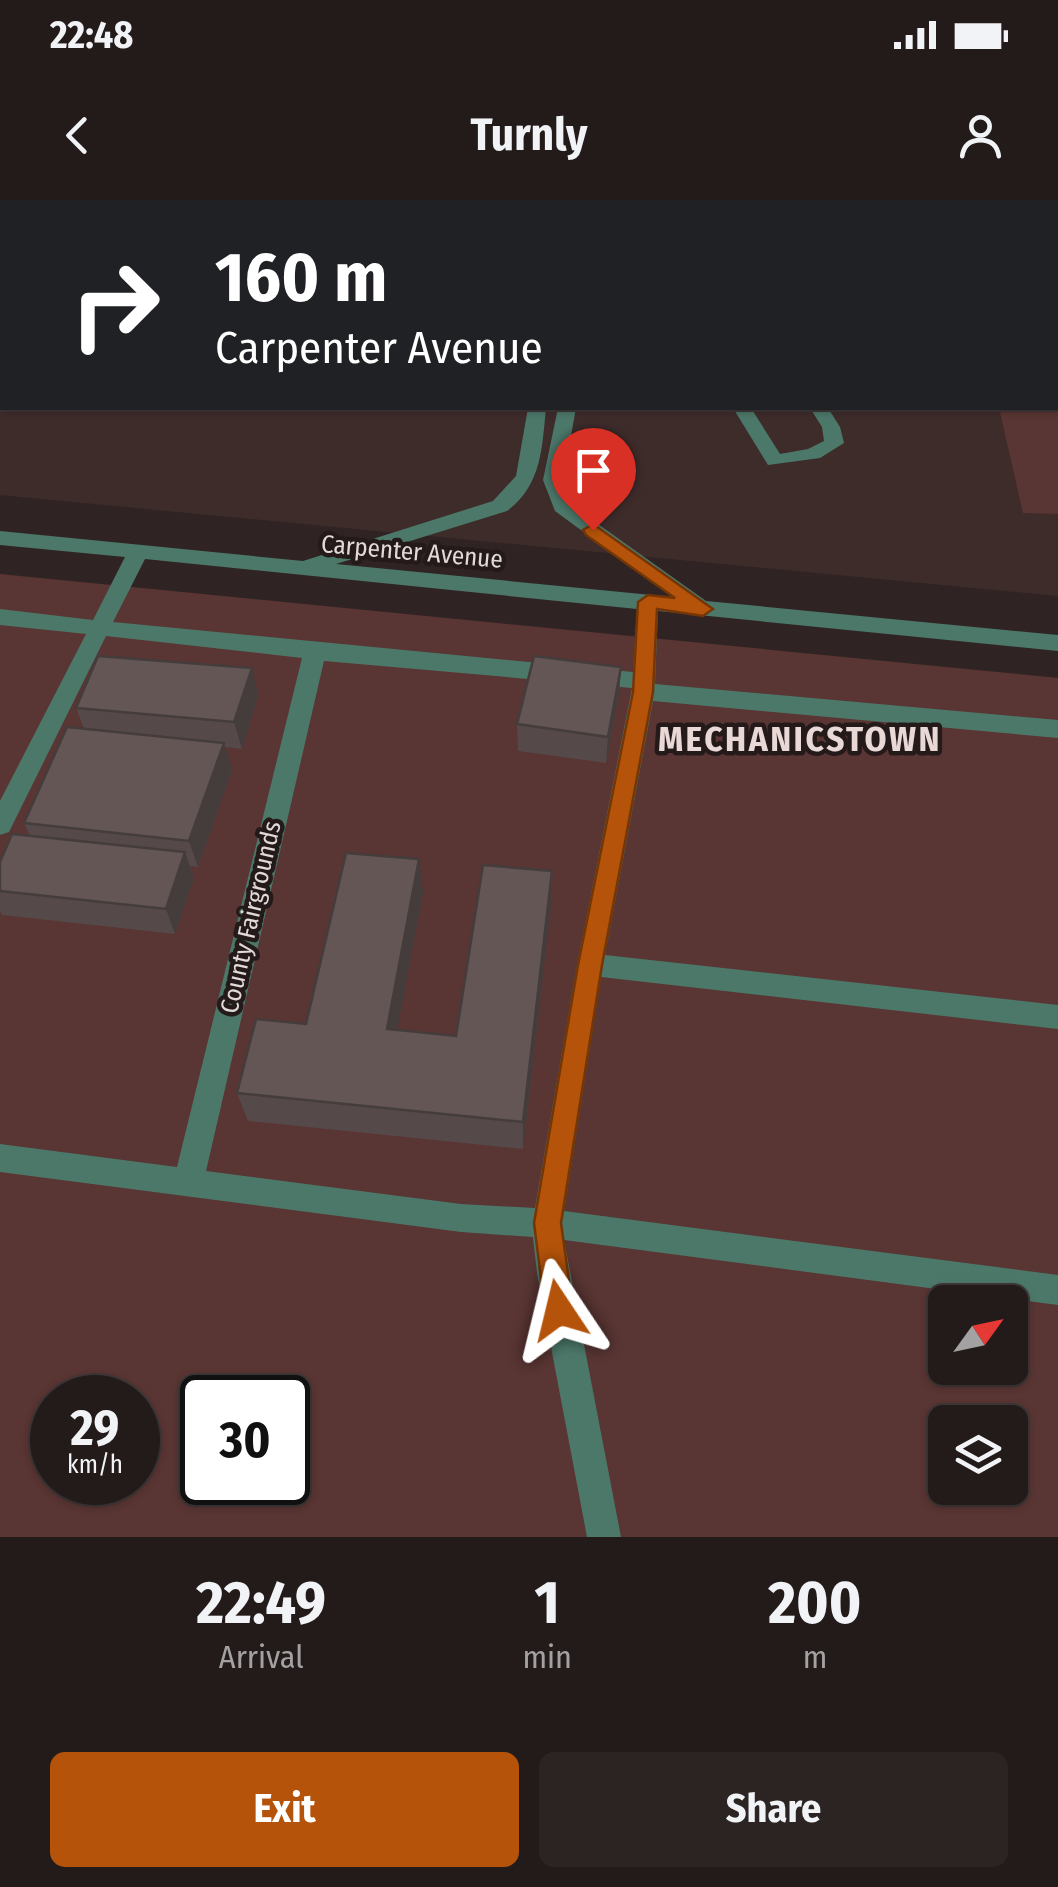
<!DOCTYPE html>
<style>
body{margin:0;font-family:"Fira Sans Condensed",sans-serif;background:#2b2423;color:#f1f3f6;height:100vh;display:flex;flex-direction:column;font-size:38px;white-space:nowrap}
*{box-sizing:border-box;margin:0}
p{font-size:32px;color:#a3a1a2}
.icon{flex:none;width:55px;height:55px;fill:none;stroke:currentColor;stroke-width:2;stroke-linecap:round;stroke-linejoin:round}
.map{position:relative;height:1337px;overflow:hidden}
.details{display:flex;flex-direction:column;background:#231b1a;flex:1}
.details>*{flex:none}
.banner{position:absolute;left:0px;top:0px;width:1060px;height:210px;box-shadow:0 2px 8px #0004,0 0 0 2px #403939;background:#202124;color:#fff;overflow:hidden}
.needle{width:65px;rotate:57deg}
.buttons{position:absolute;left:928px;top:1085px;display:grid;gap:20px}
.buttons a{display:grid;place-items:center;width:100px;height:100px;border-radius:15px;background:#231b1a;box-shadow:0 2px 8px #0004,0 0 0 2px #403939;font-size:50px}
.speed{position:absolute;left:30px;top:1175px;display:flex;gap:20px;font-size:50px;font-weight:700;text-align:center}
.speed>*{display:grid;place-content:center;width:130px;height:130px;border-radius:50%;background:#231b1a;box-shadow:0 2px 8px #0004,0 0 0 2px #403939;line-height:1}
.speed small{font-size:25px;font-weight:400}
.speed .limit{border:5px solid #111;border-radius:15px;background:#fff;color:#111}
.pin{position:absolute;display:grid;place-items:center;width:85px;height:85px;color:#fff;margin:-102px -42px;border-radius:50% 50% 50% 0;rotate:-45deg;box-shadow:0 0 10px #0007}
.pin .icon{rotate:45deg}
.me{position:absolute;width:110px;margin:-55px;rotate:350deg;stroke-linejoin:round;filter:drop-shadow(0 0 8px #0008)}
.turn{display:flex;align-items:center;gap:35px;height:210px;padding:0 50px;font-size:45px}
.turn .icon{width:130px;height:130px;stroke-width:2.5}
.turn b{display:block;font-size:70px;line-height:85px}
.eta{display:flex;justify-content:space-evenly;align-items:center;height:170px;text-align:center}
.eta b{font-size:60px;font-weight:700;line-height:70px}
.button{display:flex;gap:20px;margin-top:auto;padding:20px 50px}
.button a{flex:1;height:115px;border-radius:15px;background:#b45309;color:#fff;font-size:40px;font-weight:700;line-height:115px;text-align:center}
.button a+a{background:#2b2423;color:#f1f3f6}
.status{display:flex;justify-content:space-between;align-items:center;height:70px;padding:0 50px;background:#231b1a;direction:ltr}
.status svg{height:28px;fill:currentColor}
header{display:flex;justify-content:space-between;align-items:center;height:130px;padding:0 50px;background:#231b1a;font-size:45px;font-weight:700}
.map>svg:first-child{display:block}
</style>
<div class="status"><b>22:48</b><svg viewBox="0 0 49 12"><path d="M0 12V9h3v3zM5 12V6h3v6zM10 12V3h3v9zM15 12V0h3v12zM26 1h20v11H26zM47 4h2v5h-2z"/></svg></div>
<header><svg class="icon" aria-label="back" viewBox="0 0 24 24"><path d="M15 5l-7 7 7 7"/></svg>Turnly<svg class="icon" aria-label="person" viewBox="0 0 24 24"><circle cx="12" cy="8" r="4"/><path d="M4 21q1-7 8-7t8 7"/></svg></header>
<div class="map">
<svg width="1058" height="1337" viewBox="0 0 1058 1337">
<rect width="100%" height="100%" fill="#2f2423"/>
<path fill="#3e2c2b" fill-rule="evenodd" d="M0,0H1058V396L0,295ZM2,2H1058V208H2Z"/>
<g fill="#593533" fill-rule="evenodd">
<path d="M1058,165V314L1023,313L999,208H1058Z"/>
<path d="M0,374L1058,478V1337H0ZM945,1102H1010V1168H945ZM52,1198H138V1282H52ZM202,1198H288V1282H202ZM945,1222H1010V1288H945Z"/>
</g>
<g fill="none" stroke-linecap="round" stroke-linejoin="round">
<g fill="#4c786a" fill-rule="evenodd">
<rect x="502" y="0" width="16" height="2"/>
<rect x="563" y="0" width="16" height="2"/>
<rect x="0" y="10" width="2" height="10"/>
<rect x="0" y="45" width="2" height="10"/>
<path d="M528,208H546C542,247 542,285 507,311L336,364L672,397L555,311L543,280L558,208H576L563,280L574,307L706,401L1058,435V451L658,411L655,484L1058,520V538L653,501L605,755L1058,805V829L601,777L564,1011L1058,1075V1105L564,1040L621,1337H587L537,1073L533,1037L461,1032L0,972V944L177,967L302,458L106,436L9,632L0,635V601L86,434L0,425V409L93,420L125,357L0,345V331L303,361L493,301L516,276ZM145,359L637,409L633,472L113,422ZM324,461L632,488L577,765L535,1008L461,1004L206,971Z"/>
<path d="M733,208H751L780,254L808,249L824,241L822,227L810,208H828L840,227L844,243L820,258L768,265Z"/>
</g>
</g>
<g fill="#554a49">
<path d="M621,467L619,494L606,563L518,551L517,524Z"/>
<path d="M252,468L258,496L242,549L225,547L232,570L198,667L190,666L194,678L175,734L2,715L0,711V662L30,636L24,623L84,529L76,508Z"/>
<path d="M552,671L551,704L523,949L248,921L237,893L306,824L423,692L397,830L456,836Z"/>
</g>
<g fill="#453c3c">
<path d="M621,467L619,494L606,563L608,537Z"/>
<path d="M252,468L258,496L242,549L234,522Z"/>
<path d="M224,543L232,570L198,667L189,641Z"/>
<path d="M185,652L194,678L175,734L166,709Z"/>
<path d="M419,659L423,692L392,858L387,829Z"/>
<path d="M552,671L551,704L523,949V922Z"/>
</g>
<g fill="#635655" stroke="#453c3c" stroke-width="2.5">
<path d="M42,0H61L79,2H40Z"/>
<path d="M660,0H988L1014,2H658Z"/>
<path d="M98,456L252,468L234,522L76,508Z"/>
<path d="M534,456L621,467L608,537L517,524Z"/>
<path d="M67,527L224,543L189,641L24,623Z"/>
<path d="M12,634L185,652L166,709L0,691V662Z"/>
<path d="M346,653L419,659L387,829L456,836L483,665L552,671L523,922L237,893L256,819L306,824Z"/>
</g>
<path fill="#b45309" stroke="#753606" stroke-width="2.5" d="M593,324L713,409L703,416L657,409L653,492L602,765L561,1023L573,1110L569,1121L559,1125L549,1121L545,1110L534,1023L578,765L633,492L638,402L648,395L675,398L586,335L583,330Z"/>
<g text-anchor="middle" stroke-width="9" stroke-linejoin="round" paint-order="stroke">
<g font-size="25" fill="#e2dada" stroke="#251a1a">
<text transform="translate(412 351) rotate(5)" y="9">Carpenter Avenue</text>
<text transform="translate(250 717) rotate(-77)" y="9">County Fairgrounds</text>
</g>
<g font-size="35" font-weight="bold" letter-spacing="2.5" fill="#e8d8d6" stroke="#251a1a">
<text x="800" y="551">MECHANICSTOWN</text>
</g>
</g>
</svg>
<div class="buttons">
<a><svg class="needle" viewBox="-14 -14 28 28"><path d="M0-13l5 13h-10z" fill="#e53935"/><path d="M0 13l5-13h-10z" fill="#a3a1a2"/></svg></a>
<a><svg class="icon" aria-label="layers" viewBox="0 0 24 24"><path d="M12 4l9 5-9 5-9-5zM3 14l9 5 9-5"/></svg></a>
</div>
<div class="speed"><div>29<small>km/h</small></div><div class="limit">30</div></div>
<div class="pin" style="left:593px;top:330px;background:#d93025"><svg class="icon" aria-label="arrive" viewBox="0 0 24 24"><path d="M6 21V4h12l-3 4 3 4H6"/></svg></div>
<svg class="me" style="left:559px;top:1110px" viewBox="-20 -20 40 40"><path d="M0-17L14 15 0 8-14 15z" fill="#b45309" stroke="#fff" stroke-width="4"/></svg>
<div class="banner">
<div class="turn"><svg class="icon" aria-label="right" viewBox="0 0 24 24"><path d="M7 20v-9h11M14 6l5 5-5 5"/></svg><div><b>160 m</b>Carpenter Avenue</div></div>
</div>
</div>
<section class="details">
<div class="eta">
<div><b>22:49</b><p>Arrival</p></div>
<div><b>1</b><p>min</p></div>
<div><b>200</b><p>m</p></div>
</div>
<div class="button"><a>Exit</a><a>Share</a></div>
</section>
